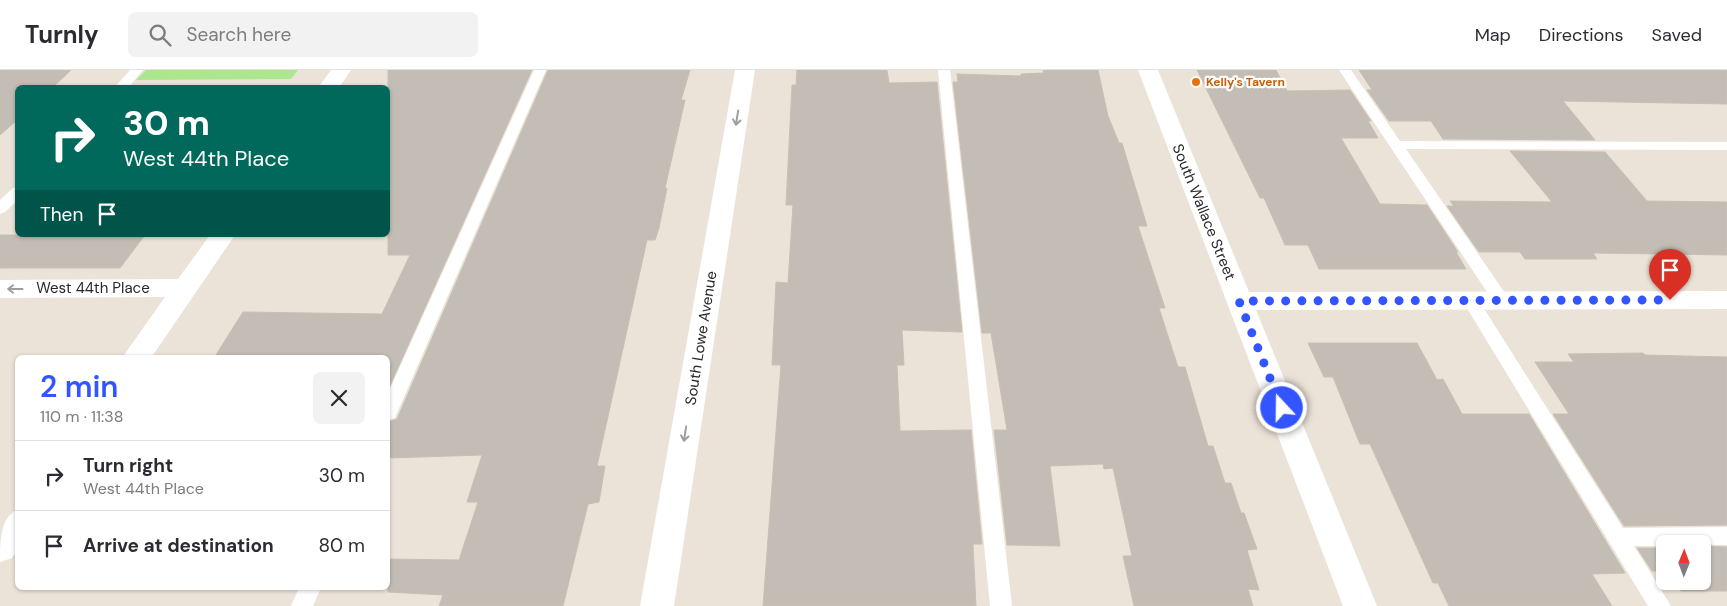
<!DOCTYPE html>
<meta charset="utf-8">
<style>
body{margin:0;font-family:"DM Sans",sans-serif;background:#f2f2f3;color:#2b2b33;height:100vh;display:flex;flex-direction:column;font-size:19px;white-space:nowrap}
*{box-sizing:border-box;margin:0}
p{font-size:16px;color:#7c7c81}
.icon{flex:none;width:28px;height:28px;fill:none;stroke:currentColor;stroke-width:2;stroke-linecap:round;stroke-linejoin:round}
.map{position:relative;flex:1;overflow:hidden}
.panel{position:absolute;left:15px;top:285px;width:375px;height:235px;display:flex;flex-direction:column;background:#fff;border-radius:8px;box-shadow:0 1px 4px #0004}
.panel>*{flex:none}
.top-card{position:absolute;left:15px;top:15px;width:375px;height:152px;border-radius:8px;box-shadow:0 1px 4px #0004;background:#00695c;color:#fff;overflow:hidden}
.needle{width:32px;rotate:1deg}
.controls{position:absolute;left:1656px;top:465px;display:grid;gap:10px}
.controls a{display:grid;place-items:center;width:55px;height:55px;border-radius:8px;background:#fff;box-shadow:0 1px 4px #0004;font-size:25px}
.pin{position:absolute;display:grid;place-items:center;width:42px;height:42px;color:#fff;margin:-51px -21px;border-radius:50% 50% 50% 0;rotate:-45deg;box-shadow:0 0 5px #0007}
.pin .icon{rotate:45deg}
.me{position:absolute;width:55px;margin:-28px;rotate:339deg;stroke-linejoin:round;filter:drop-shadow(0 0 4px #0008)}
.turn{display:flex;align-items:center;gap:18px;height:105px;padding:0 25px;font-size:22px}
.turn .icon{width:65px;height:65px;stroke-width:2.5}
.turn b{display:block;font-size:35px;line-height:42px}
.then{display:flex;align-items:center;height:48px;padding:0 25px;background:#0003;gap:10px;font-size:19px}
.round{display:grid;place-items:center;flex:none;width:52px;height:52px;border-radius:8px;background:#f2f2f3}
.summary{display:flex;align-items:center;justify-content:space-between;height:85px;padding:0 25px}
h1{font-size:30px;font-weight:600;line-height:38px;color:#3255ff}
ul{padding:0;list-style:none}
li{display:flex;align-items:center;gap:15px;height:70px;padding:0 25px;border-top:1px solid #e1e1e2}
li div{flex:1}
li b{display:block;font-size:19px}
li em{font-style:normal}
header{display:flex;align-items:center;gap:30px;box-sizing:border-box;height:70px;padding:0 25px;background:#fff;border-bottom:1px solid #e1e1e2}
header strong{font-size:24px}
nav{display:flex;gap:28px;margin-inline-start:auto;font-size:18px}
.search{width:350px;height:45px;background:#f2f2f3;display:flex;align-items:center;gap:12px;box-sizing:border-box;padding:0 18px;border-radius:8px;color:#7c7c81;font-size:19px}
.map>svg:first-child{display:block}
</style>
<header>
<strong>Turnly</strong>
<div class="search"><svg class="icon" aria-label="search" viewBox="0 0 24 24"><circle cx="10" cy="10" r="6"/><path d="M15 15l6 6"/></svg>Search here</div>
<nav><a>Map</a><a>Directions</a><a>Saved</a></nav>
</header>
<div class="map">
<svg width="1727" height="536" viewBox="0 0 1727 536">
<rect width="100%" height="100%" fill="#ece3d8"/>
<path fill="#ace78f" d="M146,0H298L291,9L136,10Z"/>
<g fill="#c3bdb5" stroke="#c7c0b2">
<path d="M0,0H71L52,18H18V49L0,65Z"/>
<path d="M388,0H532L388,320V288H214L243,242L382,244L410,185H388Z"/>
<path d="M548,0H690L681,30H685L665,118H667L659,158L655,170H647L597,396H605L599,432L588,434L563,536H439L443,525L388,522V489L459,490L478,432H467L482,385L388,388V352L397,349Z"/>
<path d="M797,0H887L889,13L937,12L962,262L902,260L904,295H897L900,361L971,360L982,474H973L976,536H763L781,295H772L776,212L788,213L793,135H786L792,15H796Z"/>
<path d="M1043,0H1098L1108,46L1119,73H1122L1147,156H1138L1165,238H1159L1178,297H1185L1208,376H1213L1225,413H1231L1241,443H1244L1257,479L1247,480L1259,520L1248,519L1253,536H1134L1123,486H1132L1113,398L1104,399L1103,394L1050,396L1060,476L1007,475L994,360H1007L991,263H982L953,12H958L957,4L1021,6V4L1044,3Z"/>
<path d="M1197,0H1276L1287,21L1350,20L1371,51H1368L1378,68H1341L1380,134L1427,135L1458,182H1456L1466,199H1319L1308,175H1285L1264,128H1260Z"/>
<path d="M1359,0H1727V34L1563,31L1595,70L1443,69L1431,51H1389L1367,20H1372Z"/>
<path d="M1510,81L1605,82L1647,131L1727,132V185L1593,183L1597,189H1525L1520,182H1479L1447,136H1454L1450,131L1552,132Z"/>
<path d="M0,165H145L120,198H0Z"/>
<path d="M1308,273H1417L1437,310L1443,309L1462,344H1529L1625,503L1592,504L1612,536H1449L1438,513H1433L1370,374H1360L1333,307H1324Z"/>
<path d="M1643,283L1645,285L1727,287V455L1624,456L1553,344H1569L1535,292H1574L1568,284Z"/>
<path d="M1702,476L1727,477V521H1681L1674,511H1702Z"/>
<path d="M1637,478H1665V501H1652Z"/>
</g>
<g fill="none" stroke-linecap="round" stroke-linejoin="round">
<g fill="#fff" fill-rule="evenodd">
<path d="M130,0H143L128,18H114Z"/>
<path d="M534,0H546L397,343L395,348L388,350V323Z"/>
<path d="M938,0H950L1012,536H990Z"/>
<path d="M1339,0H1351L1400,71L1727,72V80L1406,79L1507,226L1509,230L1507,234H1495Z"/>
<path d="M18,117V130L5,142L0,144V130L13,118Z"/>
<path d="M1470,224L1476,226L1623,458L1727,457V475L1665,474V476H1634L1671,536H1648L1462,230L1464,226Z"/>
<path d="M299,518H321L313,536H291Z"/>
</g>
<g fill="#fff" fill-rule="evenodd">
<path d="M331,0H351L339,18H318Z"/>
<path d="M735,0H755L674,536H640Z"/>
<path d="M1138,0H1158L1249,222L1727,221V239L1256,240L1377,536H1343Z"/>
<path d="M210,165H235L151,288H122L165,227L0,228V210L178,209Z"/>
<path d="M18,439V480L12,488L0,492C0,470 0,448 18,439Z"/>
</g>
</g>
<defs><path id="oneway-shaft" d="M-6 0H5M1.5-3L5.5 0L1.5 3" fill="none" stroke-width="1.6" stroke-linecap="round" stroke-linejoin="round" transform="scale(1.25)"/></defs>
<g stroke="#9e9e9e">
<use href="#oneway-shaft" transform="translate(737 48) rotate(99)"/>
<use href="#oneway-shaft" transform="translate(15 219) rotate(180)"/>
<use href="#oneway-shaft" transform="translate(685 364) rotate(99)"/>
</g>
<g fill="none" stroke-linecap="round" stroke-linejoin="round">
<path stroke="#3255ff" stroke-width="9" stroke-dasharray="0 16.2" d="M1282,338L1239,231L1670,230"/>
</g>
<circle fill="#e8710a" stroke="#fff" stroke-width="2" cx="1196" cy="12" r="5"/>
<g text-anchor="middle" stroke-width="4.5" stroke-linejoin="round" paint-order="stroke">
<g font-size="12" font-weight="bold" fill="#c56008" stroke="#fff" text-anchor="start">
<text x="1206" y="16">Kelly's Tavern</text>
</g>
<g font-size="15" fill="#282828" stroke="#fff">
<text transform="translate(1204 142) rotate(68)" y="5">South Wallace Street</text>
<text x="93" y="223">West 44th Place</text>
<text transform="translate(701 268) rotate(-81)" y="5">South Lowe Avenue</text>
</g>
</g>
</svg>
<div class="controls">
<a><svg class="needle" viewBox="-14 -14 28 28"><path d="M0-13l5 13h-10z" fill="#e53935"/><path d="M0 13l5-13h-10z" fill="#7c7c81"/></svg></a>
</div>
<div class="pin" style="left:1670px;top:230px;background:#d93025"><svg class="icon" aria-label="arrive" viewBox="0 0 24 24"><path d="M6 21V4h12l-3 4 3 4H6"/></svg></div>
<svg class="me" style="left:1282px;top:338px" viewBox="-20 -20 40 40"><circle r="17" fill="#3255ff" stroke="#fff" stroke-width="3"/><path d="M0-11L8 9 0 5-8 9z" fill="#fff"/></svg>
<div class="top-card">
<div class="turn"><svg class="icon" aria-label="right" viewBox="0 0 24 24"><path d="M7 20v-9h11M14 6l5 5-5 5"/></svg><div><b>30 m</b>West 44th Place</div></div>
<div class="then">Then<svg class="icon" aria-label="arrive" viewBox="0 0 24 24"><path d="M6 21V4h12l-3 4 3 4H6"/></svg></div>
</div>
<section class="panel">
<div class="summary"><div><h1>2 min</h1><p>110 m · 11:38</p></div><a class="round"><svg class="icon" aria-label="close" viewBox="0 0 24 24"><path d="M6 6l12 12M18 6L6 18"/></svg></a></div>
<ul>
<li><svg class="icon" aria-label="right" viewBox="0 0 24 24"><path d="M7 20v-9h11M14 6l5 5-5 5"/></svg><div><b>Turn right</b><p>West 44th Place</p></div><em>30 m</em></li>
<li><svg class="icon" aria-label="arrive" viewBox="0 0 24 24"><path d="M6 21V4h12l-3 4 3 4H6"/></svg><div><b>Arrive at destination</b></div><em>80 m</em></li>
</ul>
</section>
</div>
